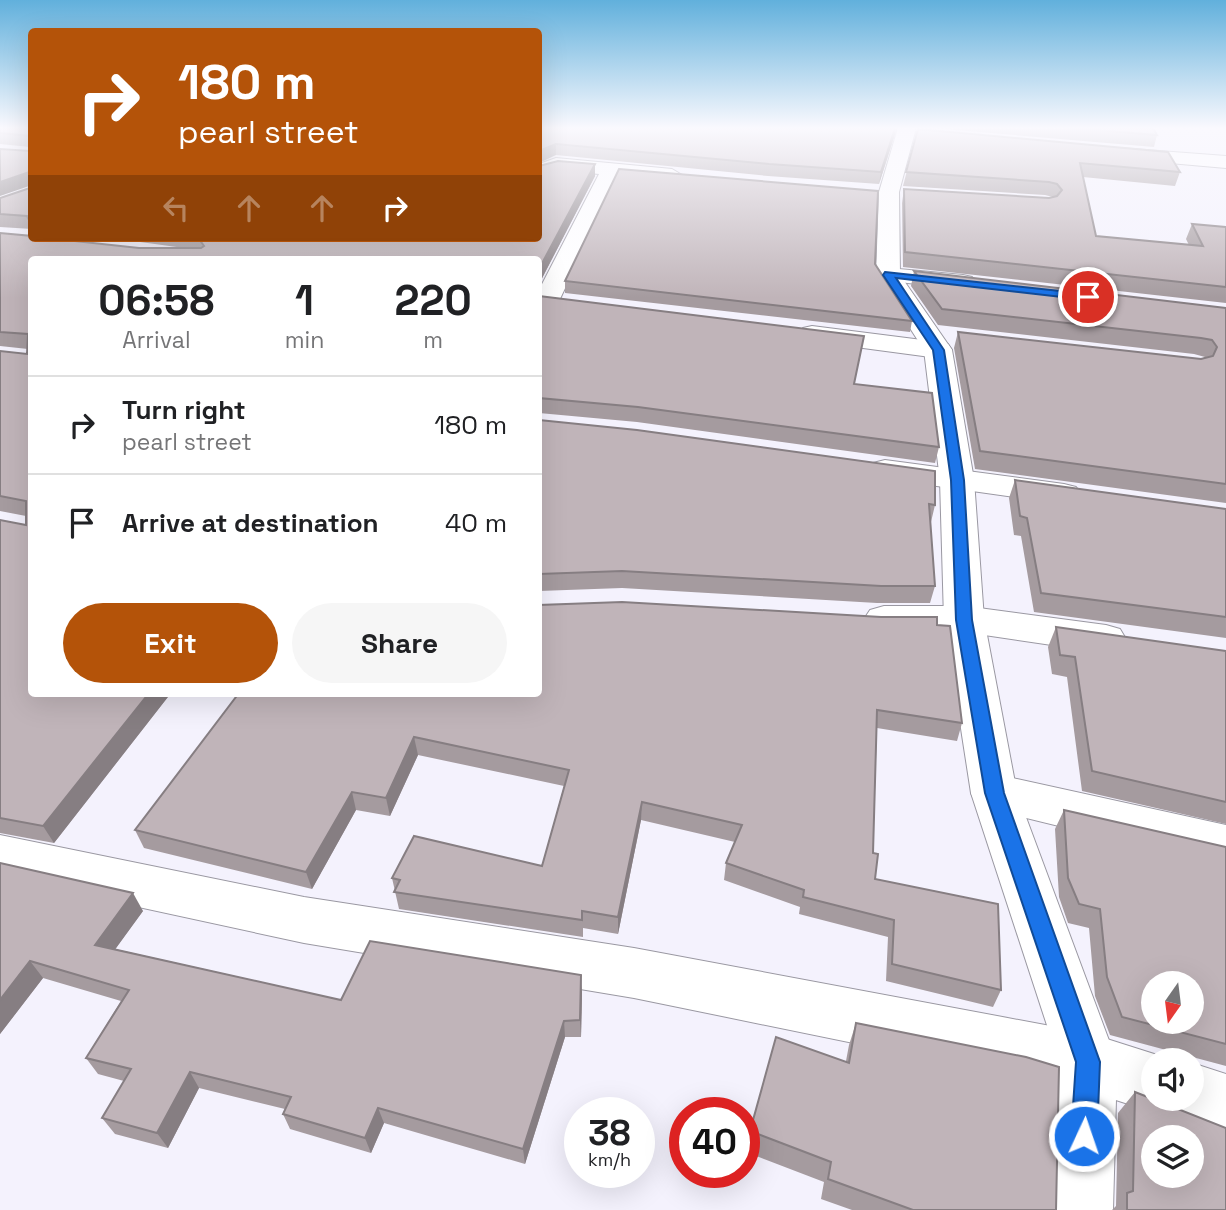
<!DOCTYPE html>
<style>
body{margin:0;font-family:"Space Grotesk",sans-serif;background:#f6f6f6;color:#202124;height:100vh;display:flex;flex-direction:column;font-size:26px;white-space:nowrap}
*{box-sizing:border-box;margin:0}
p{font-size:23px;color:#757577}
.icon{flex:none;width:38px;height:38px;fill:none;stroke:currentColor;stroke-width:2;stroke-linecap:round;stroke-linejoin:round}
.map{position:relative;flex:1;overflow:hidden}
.panel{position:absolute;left:28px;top:256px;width:514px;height:441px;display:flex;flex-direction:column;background:#fff;border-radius:7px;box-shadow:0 7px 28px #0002}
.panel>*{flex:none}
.banner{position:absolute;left:28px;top:28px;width:514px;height:214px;border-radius:7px;box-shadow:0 7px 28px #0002;background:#b45309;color:#fff;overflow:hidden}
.needle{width:46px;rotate:194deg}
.fabs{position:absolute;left:1141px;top:971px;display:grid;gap:14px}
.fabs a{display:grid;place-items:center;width:63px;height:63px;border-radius:50%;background:#fff;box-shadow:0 7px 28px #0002;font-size:35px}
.speed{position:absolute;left:564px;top:1097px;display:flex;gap:14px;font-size:35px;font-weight:700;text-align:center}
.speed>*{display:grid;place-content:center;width:91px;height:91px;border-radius:50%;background:#fff;box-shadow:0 7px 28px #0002;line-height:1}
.speed small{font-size:18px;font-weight:400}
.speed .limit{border:10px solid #d22;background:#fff;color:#111}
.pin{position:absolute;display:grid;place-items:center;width:60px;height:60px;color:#fff;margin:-30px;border:4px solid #fff;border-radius:50%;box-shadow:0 2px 7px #0007}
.me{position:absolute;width:77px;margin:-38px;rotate:3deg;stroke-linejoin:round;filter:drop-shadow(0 0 5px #0008)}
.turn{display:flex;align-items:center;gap:24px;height:147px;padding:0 35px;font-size:32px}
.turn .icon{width:91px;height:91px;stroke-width:2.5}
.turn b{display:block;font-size:49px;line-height:60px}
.lanes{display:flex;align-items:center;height:66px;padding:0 35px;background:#0003;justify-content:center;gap:35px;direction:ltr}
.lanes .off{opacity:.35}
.eta{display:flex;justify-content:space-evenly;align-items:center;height:119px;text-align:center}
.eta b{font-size:42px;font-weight:800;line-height:49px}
.cta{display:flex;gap:14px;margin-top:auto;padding:14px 35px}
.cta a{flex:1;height:80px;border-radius:42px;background:#b45309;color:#fff;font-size:28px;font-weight:800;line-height:80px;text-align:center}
.cta a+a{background:#f6f6f6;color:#202124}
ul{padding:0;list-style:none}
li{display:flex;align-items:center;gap:21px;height:98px;padding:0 35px;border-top:2px solid #e0e0e0}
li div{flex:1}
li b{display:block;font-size:26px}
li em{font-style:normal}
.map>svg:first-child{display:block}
</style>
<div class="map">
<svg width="1226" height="1210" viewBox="0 0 1226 1210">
<rect width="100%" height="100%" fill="#f4f2fd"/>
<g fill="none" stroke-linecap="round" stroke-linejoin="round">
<defs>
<g id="minor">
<path d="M1120,148L1226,156V168L1113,158L1111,154Z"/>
<path d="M556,158L672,169L682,175L672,181L618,176L559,301L555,306L539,307V290L599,174L558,170L539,177V164Z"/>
<path d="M888,268L963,275L972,277L975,282L972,287L963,289L880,280L876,275L880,270Z"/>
<path d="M812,326L938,342L948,344L952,350L948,356L938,358L803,340L799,334L803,328Z"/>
<path d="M885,460L1064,484L1076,487L1081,494L1076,501L1064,504L873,477L869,470L873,463Z"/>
<path d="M884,606H964L1106,625L1120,629L1126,639L1120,649L1106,653L964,632H884L870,628L864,619L870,610Z"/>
<path d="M994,774L1226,825V867L977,806L971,793L977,780Z"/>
<path d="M0,835L304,897L634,948L1088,1033L1173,1060H1153V1099H1192V1063L1226,1074V1134L1171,1114L1167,1106L1153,1112L1088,1091L634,998L304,943L0,877Z"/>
</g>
<path id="tertiary" d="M898,128H916L899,192L900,275L952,350L974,480L984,619L1017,793L1117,1062L1113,1210H1047L1059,1062L971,793L944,619L940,480L924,350L876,275L879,192Z"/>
</defs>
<use href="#minor" stroke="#9a98a2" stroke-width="2"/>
<use href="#tertiary" stroke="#9a98a2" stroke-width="2"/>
<use href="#minor" fill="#fff" fill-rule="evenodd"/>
<use href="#tertiary" fill="#fff" fill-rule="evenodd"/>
</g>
<g fill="#a59b9f">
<path d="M0,128H32V229L0,227V198L30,188V147L0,144Z"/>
<path d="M539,128H897L879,184L768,176L556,155Z"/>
<path d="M932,128H1153L1157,135L1154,147Z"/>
<path d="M918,129L1180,172L1175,186L1083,177L1096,236L1189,245L1186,239L1192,224L1226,227V303L903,267L902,203L904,189L1049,198L1053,197L1045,195L903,186Z"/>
<path d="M595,164V176L539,284V259H32V693H171L54,843L0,833V520L26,525V516L0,511V351L27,354L28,349L0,346V233L139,248H184L111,238H539Z"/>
<path d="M875,264L912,321L910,332L565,293V281Z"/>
<path d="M914,271L1226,308V503L975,469L954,348L958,332L1201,359L1205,357L1194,354L938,325L911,286Z"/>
<path d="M539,296L854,384L939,447L935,463L637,422L539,413Z"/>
<path d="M539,420L935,505L931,522L930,521L935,586L930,603H877L622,588L539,591Z"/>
<path d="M1015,480L1226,509V638L1034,612L1021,536L1014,535L1009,498Z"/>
<path d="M937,625L962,723L957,741L877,728L873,853L875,879L1001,990L993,1007L886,981L888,937L799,914L800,907L724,880L726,863L735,842L641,820L618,934L583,928V937L399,909L392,878L542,866L564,786L418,755L390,816L356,810L312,889L144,848L135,830L239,693Z"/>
<path d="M1056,627L1226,651V824L1082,791L1067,677L1052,674L1048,647Z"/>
<path d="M1064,810L1226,847V1066L1110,1035L1095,996L1089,928L1068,923L1059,897L1055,829Z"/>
<path d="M0,863L143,911L115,949L341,1000L582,992L581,1037H565L525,1164L384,1123L371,1153L290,1129L283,1114L285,1109L199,1088L168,1148L115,1134L102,1118L124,1081L98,1074L86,1058L121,1001L43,978L0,1034Z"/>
<path d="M856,1023L1056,1210H852L821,1199L824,1182L746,1152L750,1131L846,1061L849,1045Z"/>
<path d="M1135,1092L1226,1210H1112L1116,1206L1118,1113Z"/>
</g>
<g fill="#867e82">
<path d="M895,128H897L879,184L881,172Z"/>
<path d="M556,144V155L539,163V151Z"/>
<path d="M595,164V176L539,284V269Z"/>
<path d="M29,172L32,185L0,196V182Z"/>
<path d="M149,693H171L54,843L43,826Z"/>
<path d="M414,737L418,755L390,816L386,798Z"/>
<path d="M352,792L356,810L312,889L306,872Z"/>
<path d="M642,802L641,820L618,934V917Z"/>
<path d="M133,893L143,911L106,962L95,945Z"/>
<path d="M30,961L43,978L0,1034V1000Z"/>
<path d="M581,975L582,992L581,1037L580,1020Z"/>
<path d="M564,1021L565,1037L525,1164L523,1149Z"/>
<path d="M190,1072L199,1088L168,1148L157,1133Z"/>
<path d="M378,1108L384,1123L371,1153L365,1138Z"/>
</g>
<g fill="#c0b4b9" stroke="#867e82" stroke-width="2" fill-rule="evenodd">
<path d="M0,128H32V222H30L27,216L0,214V198L30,188L29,172L0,182V149L30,151V136L0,133Z"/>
<path d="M539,128H895L881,172L769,164L556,144L539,151Z"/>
<path d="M1070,128H1153L1157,135Z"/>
<path d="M918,129L1168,152L1180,172L1080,163L1096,236L1203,246L1192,224L1226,227V287L905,252L904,189L1049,198L1057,196L1062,190L1057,184L1049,182L906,172Z"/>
<path d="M558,161L595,164L539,269V259H32V693H149L43,826L0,818V520L26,525V501L0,496V351L27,354L28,334L0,332V233L32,236V238H47L139,248H201L204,246L199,239L196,238H539V166Z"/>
<path d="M619,169L878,191L875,264L912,321L565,281Z"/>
<path d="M914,271L1226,308V484L980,451L958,332L1201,359L1213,356L1217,347L1212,340L1201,338L942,309Z"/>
<path d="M539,296L864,336L854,384L932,393L939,447L638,407L539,398Z"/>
<path d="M539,420L637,430L935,471V505L929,504L935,586H881L622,571L539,574Z"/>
<path d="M1015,480L1226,509V617L1041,593L1027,518L1020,516Z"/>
<path d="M622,602L881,617H937V625L950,626L962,723L877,710L873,853L878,854L875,879L998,904L1001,990L892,964L894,920L803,897L804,890L726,863L742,825L642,802L618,917L582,911V920L394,892L400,880L392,878L414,836L542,866L569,770L414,737L386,798L352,792L306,872L135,830L239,693H539V605Z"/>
<path d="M1056,627L1226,651V802L1092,771L1075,657L1060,655Z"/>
<path d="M1064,810L1226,847V1044L1122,1017L1107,977L1100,909L1079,904L1068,878ZM1153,984H1192V1022H1153Z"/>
<path d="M0,863L133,893L95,945L341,1000L370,941L581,975L580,1020L564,1021L523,1149L378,1108L365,1138L283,1114L291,1097L190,1072L157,1133L102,1118L131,1069L86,1058L129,990L30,961L0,1000Z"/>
<path d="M856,1023L1026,1057L1059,1067L1056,1210H913L828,1179L831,1162L750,1131L776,1037L849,1063Z"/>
<path d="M1135,1092L1226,1128V1210H1127V1193L1133,1191ZM1153,1138H1192V1176H1153Z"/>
</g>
<linearGradient id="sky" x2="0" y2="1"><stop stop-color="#61b0dc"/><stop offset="0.43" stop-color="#faf9fe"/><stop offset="1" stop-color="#faf9fe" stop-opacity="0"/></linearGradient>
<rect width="1226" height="298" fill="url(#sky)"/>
<path fill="#1a73e8" stroke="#114b97" stroke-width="2" d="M885,272L1088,294L1093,297L1088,300L896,278L944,350L964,480L972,620L1004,793L1100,1062L1097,1136L1093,1145L1084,1149L1075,1145L1071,1136L1076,1062L985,793L956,620L951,480L933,350L883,275Z"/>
</svg>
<div class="fabs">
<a><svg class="needle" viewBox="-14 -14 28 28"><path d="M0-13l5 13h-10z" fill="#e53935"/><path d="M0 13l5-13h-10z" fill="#757577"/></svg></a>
<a><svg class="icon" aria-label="sound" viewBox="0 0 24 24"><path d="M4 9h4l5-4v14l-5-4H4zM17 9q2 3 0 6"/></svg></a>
<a><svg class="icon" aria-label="layers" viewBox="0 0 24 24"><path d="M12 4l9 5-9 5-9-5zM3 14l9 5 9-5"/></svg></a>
</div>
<div class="speed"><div>38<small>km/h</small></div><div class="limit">40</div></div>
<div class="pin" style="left:1088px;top:297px;background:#d93025"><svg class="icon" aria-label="arrive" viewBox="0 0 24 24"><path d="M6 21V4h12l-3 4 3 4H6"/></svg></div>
<svg class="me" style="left:1084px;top:1136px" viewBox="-20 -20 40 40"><circle r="17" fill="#1a73e8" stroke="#fff" stroke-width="3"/><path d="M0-11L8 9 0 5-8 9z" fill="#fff"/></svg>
<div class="banner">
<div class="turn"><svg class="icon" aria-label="right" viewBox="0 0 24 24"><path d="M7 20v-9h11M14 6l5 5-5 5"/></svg><div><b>180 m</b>pearl street</div></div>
<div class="lanes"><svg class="icon off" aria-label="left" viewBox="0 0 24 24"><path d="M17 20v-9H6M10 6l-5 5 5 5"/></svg><svg class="icon off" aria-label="ahead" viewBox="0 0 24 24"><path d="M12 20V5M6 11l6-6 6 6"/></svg><svg class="icon off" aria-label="ahead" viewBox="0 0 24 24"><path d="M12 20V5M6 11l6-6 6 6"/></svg><svg class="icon" aria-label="right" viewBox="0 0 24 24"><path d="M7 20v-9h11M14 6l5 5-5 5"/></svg></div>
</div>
<section class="panel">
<div class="eta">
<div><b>06:58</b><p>Arrival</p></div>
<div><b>1</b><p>min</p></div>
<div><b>220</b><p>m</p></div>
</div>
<ul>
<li><svg class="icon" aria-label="right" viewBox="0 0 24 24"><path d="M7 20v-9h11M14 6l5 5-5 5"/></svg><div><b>Turn right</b><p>pearl street</p></div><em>180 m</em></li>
<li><svg class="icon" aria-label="arrive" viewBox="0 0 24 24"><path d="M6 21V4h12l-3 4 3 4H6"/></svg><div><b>Arrive at destination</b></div><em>40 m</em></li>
</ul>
<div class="cta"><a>Exit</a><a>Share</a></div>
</section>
</div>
